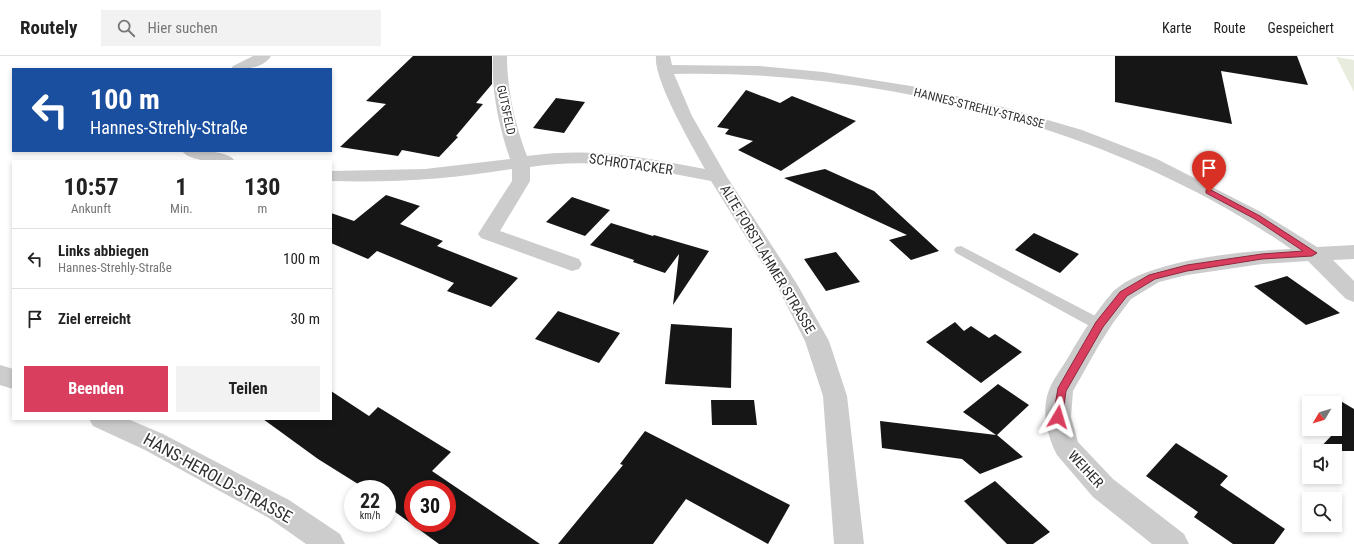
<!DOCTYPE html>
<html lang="de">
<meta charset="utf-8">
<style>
body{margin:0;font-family:"Roboto Condensed",sans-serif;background:#f2f2f2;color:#222;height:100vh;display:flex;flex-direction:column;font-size:15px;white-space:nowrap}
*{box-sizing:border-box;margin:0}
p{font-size:13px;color:#767676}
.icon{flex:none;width:22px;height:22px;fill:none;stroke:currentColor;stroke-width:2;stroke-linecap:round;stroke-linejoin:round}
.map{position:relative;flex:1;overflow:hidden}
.sheet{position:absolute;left:12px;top:104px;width:320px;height:260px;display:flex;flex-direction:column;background:#fff;border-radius:0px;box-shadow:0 2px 6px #0003}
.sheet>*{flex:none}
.banner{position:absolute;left:12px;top:12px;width:320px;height:84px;border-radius:0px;box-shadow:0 2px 6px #0003;background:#1a4fa0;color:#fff;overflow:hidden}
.needle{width:26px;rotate:232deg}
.controls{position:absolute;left:1302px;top:340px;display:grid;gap:8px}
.controls a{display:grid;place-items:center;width:40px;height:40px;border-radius:0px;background:#fff;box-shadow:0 2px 6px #0003;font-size:20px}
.speed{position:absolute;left:344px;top:424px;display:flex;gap:8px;font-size:20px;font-weight:700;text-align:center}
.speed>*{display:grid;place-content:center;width:52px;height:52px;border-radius:50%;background:#fff;box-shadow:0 2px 6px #0003;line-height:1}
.speed small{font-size:10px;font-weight:400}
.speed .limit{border:6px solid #d22;background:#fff;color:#111}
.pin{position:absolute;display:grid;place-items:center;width:34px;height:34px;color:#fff;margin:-41px -17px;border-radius:50% 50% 50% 0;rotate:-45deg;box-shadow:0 0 4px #0007}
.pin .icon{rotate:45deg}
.me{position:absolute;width:44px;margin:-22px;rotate:7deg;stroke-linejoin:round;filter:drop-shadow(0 0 3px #0008)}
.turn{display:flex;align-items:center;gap:14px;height:84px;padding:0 12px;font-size:18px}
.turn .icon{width:52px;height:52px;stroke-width:2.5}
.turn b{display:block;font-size:28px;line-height:34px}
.eta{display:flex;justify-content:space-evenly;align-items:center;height:68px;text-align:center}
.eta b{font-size:24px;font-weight:700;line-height:28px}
.primary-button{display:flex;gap:8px;margin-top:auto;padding:8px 12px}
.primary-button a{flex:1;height:46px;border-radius:0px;background:#da3e5e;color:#fff;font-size:16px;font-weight:700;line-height:46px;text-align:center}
.primary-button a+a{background:#f2f2f2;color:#222}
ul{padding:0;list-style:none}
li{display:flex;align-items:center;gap:12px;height:60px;padding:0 12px;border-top:1px solid #e0e0e0}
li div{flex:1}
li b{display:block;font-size:15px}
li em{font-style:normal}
header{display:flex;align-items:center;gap:24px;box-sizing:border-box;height:56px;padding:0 20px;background:#fff;border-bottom:1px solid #e0e0e0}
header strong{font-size:19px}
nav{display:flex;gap:22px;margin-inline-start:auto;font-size:14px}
.search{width:280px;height:36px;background:#f2f2f2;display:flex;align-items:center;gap:10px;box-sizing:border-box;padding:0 14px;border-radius:0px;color:#767676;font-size:15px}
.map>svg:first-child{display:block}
</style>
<header>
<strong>Routely</strong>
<div class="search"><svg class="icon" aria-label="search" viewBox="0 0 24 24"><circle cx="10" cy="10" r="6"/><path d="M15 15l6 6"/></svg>Hier suchen</div>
<nav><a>Karte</a><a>Route</a><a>Gespeichert</a></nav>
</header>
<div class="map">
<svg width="1354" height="488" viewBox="0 0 1354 488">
<rect width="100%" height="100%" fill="#fff"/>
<path fill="#e7ecde" d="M1336,1L1354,4V36Z"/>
<g fill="#161616" fill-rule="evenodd">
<path d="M413,0H492V28L476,47L483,48L456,80L458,81L439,101L402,94L398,100L340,91L386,48L366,45Z"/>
<path d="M1115,0H1297L1308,29L1221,15L1232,68L1115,46Z"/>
<path d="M746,34L780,47L792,40L856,65L781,115L738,94L753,85L725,78L729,73L717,71Z"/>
<path d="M556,42L585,46L564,77L533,72Z"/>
<path d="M825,113L874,135L939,195L911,204L889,184L907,179L784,122Z"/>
<path d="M386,139L420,150L400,168L443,185L437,190L518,222L491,251L447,235L454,227L377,195L368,203L331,187V157L354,165Z"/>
<path d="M572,141L610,154L585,180L546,166Z"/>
<path d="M611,167L653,180L654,179L709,195L673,249L679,198L665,217L633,206L634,204L590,189Z"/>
<path d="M1034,177L1079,198L1060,217L1015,194Z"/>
<path d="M836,196L860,226L826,235L804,203Z"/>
<path d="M1287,220L1340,257L1306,269L1254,230Z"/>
<path d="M558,255L620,277L599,307L535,283Z"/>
<path d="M955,266L964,275L971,270L989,282L995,278L1022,296L981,327L926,286Z"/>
<path d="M671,268L732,272L731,332L665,328Z"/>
<path d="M998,328L1029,349L997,379L1023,401L980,418L962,403L882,392L880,365L996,379L963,356Z"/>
<path d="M331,335L369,360L378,351L451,396L432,415L540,488H439L387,450V433H366L318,403L263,363H331ZM413,433H447V467H413Z"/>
<path d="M1332,340L1354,353V395H1317L1333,378L1325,373H1335V347H1325Z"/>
<path d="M711,344H754L757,369H712Z"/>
<path d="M645,375L790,449L768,488L686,443L653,488H558L623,409L620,408Z"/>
<path d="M1176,387L1228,420L1220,429L1285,473L1274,488H1233L1194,461L1198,456L1146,420Z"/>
<path d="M995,425L1050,476L1033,488H1007L964,445Z"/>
</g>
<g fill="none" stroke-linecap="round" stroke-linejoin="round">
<path fill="#ccc" fill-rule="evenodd" d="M961,190L1105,265L1107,269L1105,273L1100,274L1095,273L956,197L954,194L956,191Z"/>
<g fill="#ccc" fill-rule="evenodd">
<path d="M253,0H271C263,13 244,13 231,13L233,10Z"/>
<path d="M493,0H507C507,34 515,69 527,100C593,91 641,101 705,113C692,90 653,23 656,0H670L672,9L760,10L823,16L917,31L1003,51L1082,74L1157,103L1261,156L1317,191L1354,189V203L1333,204L1354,225V246L1346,243L1308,205L1262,208L1187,219L1159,226L1131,243L1113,267L1099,289L1073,335L1071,361L1078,386L1113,423L1184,478L1189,488H1152L1093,441L1057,399C1047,380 1041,354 1049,334C1053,324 1060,314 1066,305C1078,284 1091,263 1106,244C1109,241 1112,236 1116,233C1152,203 1245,195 1291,193C1119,73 883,13 674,18L692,60L727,121L797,228L829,285L847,340L864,488H834L823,340L805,285L779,234L711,125C648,113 595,101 530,111V125L500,175L579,203L582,208L579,213L572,215L481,182L478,178L512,125V113C452,123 392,127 331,125V115L425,113L510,103C499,70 491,35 493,0Z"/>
<path d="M182,95C196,95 227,93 235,105C221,105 191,107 182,95Z"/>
<path d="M0,309L13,313V333L0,329Z"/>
<path d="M89,363H128L163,378L289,444L340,478L345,488H306L269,462L145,394L93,370Z"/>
</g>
</g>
<path fill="#da3e5e" stroke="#8e283d" d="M1209,133L1260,160L1317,197L1312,200L1262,203L1187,215L1155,223L1127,240L1103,271L1066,335L1062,364L1058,365L1054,364L1053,361L1058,332L1096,266L1120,236L1149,219L1187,209L1262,198L1303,195L1255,163L1206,137V134Z"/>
<g text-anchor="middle" stroke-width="4" stroke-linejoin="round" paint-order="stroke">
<g font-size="12" fill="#2f2f2f" stroke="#fff">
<text transform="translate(979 52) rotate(14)" y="4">HANNES-STREHLY-STRASSE</text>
<text transform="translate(506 54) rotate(78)" y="4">GUTSFELD</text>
</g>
<g font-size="14" fill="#2f2f2f" stroke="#fff">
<text transform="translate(631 108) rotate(8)" y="5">SCHROTACKER</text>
<text transform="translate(768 203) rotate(59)" y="5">ALTE FORSTLAHMER STRASSE</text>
<text transform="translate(1086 413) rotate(47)" y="5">WEIHER</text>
</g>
<g font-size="17" fill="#2f2f2f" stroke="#fff">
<text transform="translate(218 422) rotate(29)" y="6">HANS-HEROLD-STRASSE</text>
</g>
</g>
</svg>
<div class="controls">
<a><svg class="needle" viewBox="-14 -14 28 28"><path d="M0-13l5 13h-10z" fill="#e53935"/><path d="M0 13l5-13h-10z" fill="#767676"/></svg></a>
<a><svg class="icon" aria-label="sound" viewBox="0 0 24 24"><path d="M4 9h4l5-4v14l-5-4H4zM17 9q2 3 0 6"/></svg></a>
<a><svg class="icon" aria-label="search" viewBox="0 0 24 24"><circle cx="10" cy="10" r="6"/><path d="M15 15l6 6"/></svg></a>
</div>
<div class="speed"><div>22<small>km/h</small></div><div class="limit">30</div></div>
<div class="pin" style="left:1209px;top:136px;background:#d93025"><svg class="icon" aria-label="arrive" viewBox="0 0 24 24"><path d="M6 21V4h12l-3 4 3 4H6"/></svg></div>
<svg class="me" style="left:1058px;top:361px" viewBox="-20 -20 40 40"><path d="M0-17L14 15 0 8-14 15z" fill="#da3e5e" stroke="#fff" stroke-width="4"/></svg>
<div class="banner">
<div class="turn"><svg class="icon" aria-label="left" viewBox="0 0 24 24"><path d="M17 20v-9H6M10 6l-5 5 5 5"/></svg><div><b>100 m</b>Hannes-Strehly-Straße</div></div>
</div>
<section class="sheet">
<div class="eta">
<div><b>10:57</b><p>Ankunft</p></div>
<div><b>1</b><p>Min.</p></div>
<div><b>130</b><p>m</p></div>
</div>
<ul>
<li><svg class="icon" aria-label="left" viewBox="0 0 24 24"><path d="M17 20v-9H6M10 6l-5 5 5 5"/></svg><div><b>Links abbiegen</b><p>Hannes-Strehly-Straße</p></div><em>100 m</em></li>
<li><svg class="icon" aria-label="arrive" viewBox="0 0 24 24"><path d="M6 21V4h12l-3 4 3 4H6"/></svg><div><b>Ziel erreicht</b></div><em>30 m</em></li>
</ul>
<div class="primary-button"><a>Beenden</a><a>Teilen</a></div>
</section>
</div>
